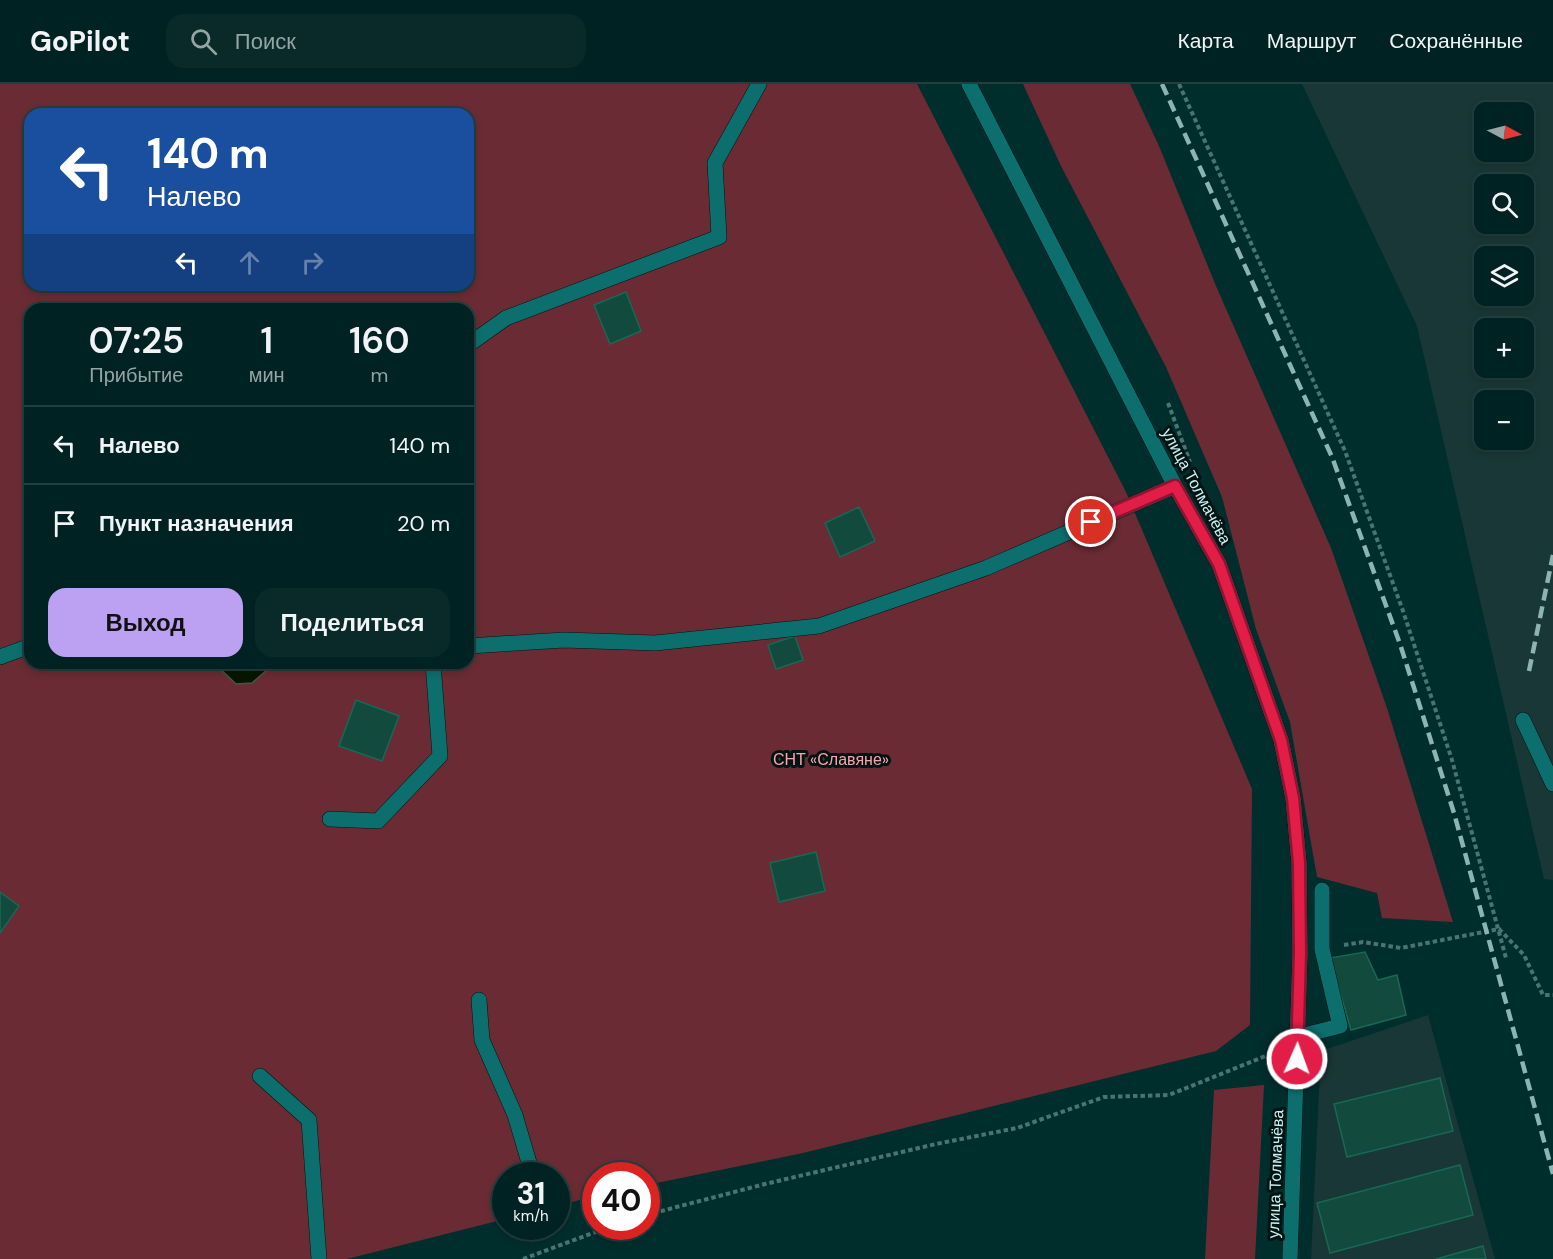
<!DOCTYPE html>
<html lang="ru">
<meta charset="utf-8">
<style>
body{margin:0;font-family:"DM Sans",sans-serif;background:#0a2a2a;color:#f1f3f6;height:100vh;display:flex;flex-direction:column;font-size:22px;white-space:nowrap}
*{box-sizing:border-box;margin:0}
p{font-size:20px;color:#95a4a5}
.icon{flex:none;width:33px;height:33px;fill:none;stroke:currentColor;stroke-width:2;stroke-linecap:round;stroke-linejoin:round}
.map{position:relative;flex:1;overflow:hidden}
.sheet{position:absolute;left:24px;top:219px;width:450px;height:366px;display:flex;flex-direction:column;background:#022;border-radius:18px;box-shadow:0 3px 9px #0003,0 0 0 2px #223f40}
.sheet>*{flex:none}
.banner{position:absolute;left:24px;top:24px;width:450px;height:183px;border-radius:18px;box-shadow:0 3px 9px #0003,0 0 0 2px #223f40;background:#1a4fa0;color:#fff;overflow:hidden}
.needle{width:39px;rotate:97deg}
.fabs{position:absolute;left:1474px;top:18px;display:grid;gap:12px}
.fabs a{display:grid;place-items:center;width:60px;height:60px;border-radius:12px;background:#022;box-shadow:0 3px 9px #0003,0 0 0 2px #223f40;font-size:30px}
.speed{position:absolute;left:492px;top:1078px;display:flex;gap:12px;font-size:30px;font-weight:700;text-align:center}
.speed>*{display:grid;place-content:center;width:78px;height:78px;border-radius:50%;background:#022;box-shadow:0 3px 9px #0003,0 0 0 2px #223f40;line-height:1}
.speed small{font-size:15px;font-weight:400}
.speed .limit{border:9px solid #d22;background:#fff;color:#111}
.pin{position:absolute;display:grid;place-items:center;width:51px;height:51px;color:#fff;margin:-26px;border:3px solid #fff;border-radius:50%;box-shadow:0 2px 6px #0007}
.me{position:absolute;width:66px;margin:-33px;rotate:2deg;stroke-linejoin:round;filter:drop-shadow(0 0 4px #0008)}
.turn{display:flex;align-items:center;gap:21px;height:126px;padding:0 24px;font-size:27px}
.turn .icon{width:78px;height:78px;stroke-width:2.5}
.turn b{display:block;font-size:42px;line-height:51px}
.lanes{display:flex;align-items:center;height:57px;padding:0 24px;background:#0003;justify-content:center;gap:30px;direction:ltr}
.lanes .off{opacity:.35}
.eta{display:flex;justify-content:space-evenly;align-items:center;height:102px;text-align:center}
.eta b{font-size:36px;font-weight:600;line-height:42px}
.primary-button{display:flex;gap:12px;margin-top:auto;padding:12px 24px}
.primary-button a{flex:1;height:69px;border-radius:18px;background:#bca0f2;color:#111;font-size:24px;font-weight:600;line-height:69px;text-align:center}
.primary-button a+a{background:#0a2a2a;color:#f1f3f6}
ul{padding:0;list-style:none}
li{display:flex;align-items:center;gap:18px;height:78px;padding:0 24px;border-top:2px solid #223f40}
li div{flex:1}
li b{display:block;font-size:22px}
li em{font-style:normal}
header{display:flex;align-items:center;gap:36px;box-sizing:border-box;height:84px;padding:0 30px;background:#022;border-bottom:2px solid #223f40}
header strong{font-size:28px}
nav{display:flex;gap:33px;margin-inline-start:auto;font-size:21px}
.search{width:420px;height:54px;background:#0a2a2a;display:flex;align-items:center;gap:15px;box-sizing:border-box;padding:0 21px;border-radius:18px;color:#95a4a5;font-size:22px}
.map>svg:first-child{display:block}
</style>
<header>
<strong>GoPilot</strong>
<div class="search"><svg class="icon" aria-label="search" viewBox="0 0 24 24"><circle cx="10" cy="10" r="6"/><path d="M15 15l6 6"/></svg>Поиск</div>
<nav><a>Карта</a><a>Маршрут</a><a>Сохранённые</a></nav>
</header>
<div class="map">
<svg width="1553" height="1175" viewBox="0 0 1553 1175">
<rect width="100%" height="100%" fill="#002e2d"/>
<g fill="#193736" fill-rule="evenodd">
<path d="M1302,0H1553V796L1544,795L1417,242ZM1485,28H1524V68H1485ZM1485,100H1524V140H1485ZM1485,172H1524V212H1485ZM1485,244H1524V284H1485ZM1485,316H1524V356H1485Z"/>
<path d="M1428,931L1495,1175H1311L1321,967Z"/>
</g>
<g fill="#6a2b34" fill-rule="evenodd">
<path d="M0,0H917L1126,408L1252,705L1250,941L1216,967L803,1069L647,1101L646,1092H596L595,1112L557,1122L556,1092H506L505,1135L347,1175H0ZM30,30H468V201H30ZM30,225H468V579H30Z"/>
<path d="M1023,0H1130L1159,62L1216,202L1331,464L1387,624L1453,838L1382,834L1377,809L1317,793L1290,638L1256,545L1222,413L1166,283L1061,82Z"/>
<path d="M1264,1001L1255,1175H1205L1214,1006Z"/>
</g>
<path fill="#061700" stroke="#415848" stroke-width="1.5" d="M214,579H275L252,599L236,600Z"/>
<g fill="#124a3d" stroke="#176855" stroke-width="1.5">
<path d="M626,208L641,247L610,260L594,221Z"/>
<path d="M859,423L875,457L840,473L825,439Z"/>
<path d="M795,552L803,576L776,585L768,561Z"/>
<path d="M356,616L399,632L382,677L339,662Z"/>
<path d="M816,768L825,807L779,818L770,779Z"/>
<path d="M0,808L19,822L0,849Z"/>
<path d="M1365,868L1378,896L1397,891L1406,931L1351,946L1330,874Z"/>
<path d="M1440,994L1453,1047L1347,1073L1334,1020Z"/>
<path d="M1460,1081L1473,1131L1330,1169L1317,1119Z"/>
<path d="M1483,1162L1486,1175H1436Z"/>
</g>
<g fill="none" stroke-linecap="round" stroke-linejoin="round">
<defs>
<g id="minor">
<path d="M969,0L1175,402L1219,480L1281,656L1293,714L1299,779L1300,869L1290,1175"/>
<path d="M468,261L506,234L719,153L715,79L759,0"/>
<path d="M468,562L564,556L655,559L819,542L986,484L1175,402"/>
<path d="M0,573L30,562"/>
<path d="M1523,636L1553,700"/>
<path d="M330,735L378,737L440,672L433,579"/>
<path d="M479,916L482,956L515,1031L533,1092"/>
<path d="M1297,953L1340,942L1322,865V806"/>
<path d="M260,992L309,1036L319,1175"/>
</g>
</defs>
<use href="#minor" stroke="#001414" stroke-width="16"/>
<g stroke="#497473" stroke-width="4" stroke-dasharray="4.5 3" stroke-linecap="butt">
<path d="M1179,0L1345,367L1403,527L1452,676L1506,874"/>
<path d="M1168,319L1190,378"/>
<path d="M1344,861L1363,858L1401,864L1499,845L1524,871L1543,911H1553"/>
<path d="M646,1131L765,1100L936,1060L1017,1044L1104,1013L1169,1011L1268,971L1276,972"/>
<path d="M523,1175L609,1143"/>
</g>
<use href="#minor" stroke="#0d6f6d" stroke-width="15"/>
<g stroke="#8bb4b3" stroke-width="4.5" stroke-dasharray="12 6" stroke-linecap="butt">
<path d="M1162,0L1332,373L1400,560L1454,729L1553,1090"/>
<path d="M1529,587L1553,471"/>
</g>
</g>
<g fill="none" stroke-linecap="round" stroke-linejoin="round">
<defs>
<path id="route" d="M1091,438L1175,402L1219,480L1281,656L1293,714L1299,779L1300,869L1297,975"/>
</defs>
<use href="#route" stroke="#92132f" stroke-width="15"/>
<use href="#route" stroke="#e11d48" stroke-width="10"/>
</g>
<g text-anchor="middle" stroke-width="6" stroke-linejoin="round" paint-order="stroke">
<g font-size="16" fill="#caf1ef" stroke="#001414">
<text transform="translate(1197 402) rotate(62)" y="6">улица Толмачёва</text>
<text transform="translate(1275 1090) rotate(-88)" y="6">улица Толмачёва</text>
</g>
<g font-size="16" fill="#fca3ac" stroke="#001414">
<text x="831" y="681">СНТ «Славяне»</text>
</g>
</g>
</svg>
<div class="fabs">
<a><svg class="needle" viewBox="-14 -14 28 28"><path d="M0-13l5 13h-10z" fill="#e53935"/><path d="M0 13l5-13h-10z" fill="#95a4a5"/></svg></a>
<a><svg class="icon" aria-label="search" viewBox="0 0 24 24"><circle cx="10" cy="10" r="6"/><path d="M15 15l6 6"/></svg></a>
<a><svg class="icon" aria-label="layers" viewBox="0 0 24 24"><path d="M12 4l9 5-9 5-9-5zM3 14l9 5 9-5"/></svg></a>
<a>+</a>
<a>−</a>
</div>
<div class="speed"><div>31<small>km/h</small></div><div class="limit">40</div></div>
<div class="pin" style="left:1091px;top:438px;background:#d93025"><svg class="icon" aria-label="arrive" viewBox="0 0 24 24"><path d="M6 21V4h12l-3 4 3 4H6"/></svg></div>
<svg class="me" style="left:1297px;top:975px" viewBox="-20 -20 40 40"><circle r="17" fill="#e11d48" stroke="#fff" stroke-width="3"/><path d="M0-11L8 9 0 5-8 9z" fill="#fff"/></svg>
<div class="banner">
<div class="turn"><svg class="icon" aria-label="left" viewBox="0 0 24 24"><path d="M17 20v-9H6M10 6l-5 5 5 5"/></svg><div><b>140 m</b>Налево</div></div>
<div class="lanes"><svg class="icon" aria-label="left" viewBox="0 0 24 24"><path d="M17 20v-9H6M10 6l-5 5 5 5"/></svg><svg class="icon off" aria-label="ahead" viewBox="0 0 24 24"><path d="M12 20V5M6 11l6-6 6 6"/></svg><svg class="icon off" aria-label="right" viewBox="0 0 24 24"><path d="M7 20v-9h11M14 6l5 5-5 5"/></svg></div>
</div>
<section class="sheet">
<div class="eta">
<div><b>07:25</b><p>Прибытие</p></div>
<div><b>1</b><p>мин</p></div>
<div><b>160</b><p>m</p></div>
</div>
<ul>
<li><svg class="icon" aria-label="left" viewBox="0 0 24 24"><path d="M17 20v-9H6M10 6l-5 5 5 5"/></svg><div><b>Налево</b></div><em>140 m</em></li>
<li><svg class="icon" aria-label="arrive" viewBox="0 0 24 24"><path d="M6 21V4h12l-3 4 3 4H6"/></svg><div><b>Пункт назначения</b></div><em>20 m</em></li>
</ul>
<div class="primary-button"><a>Выход</a><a>Поделиться</a></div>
</section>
</div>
